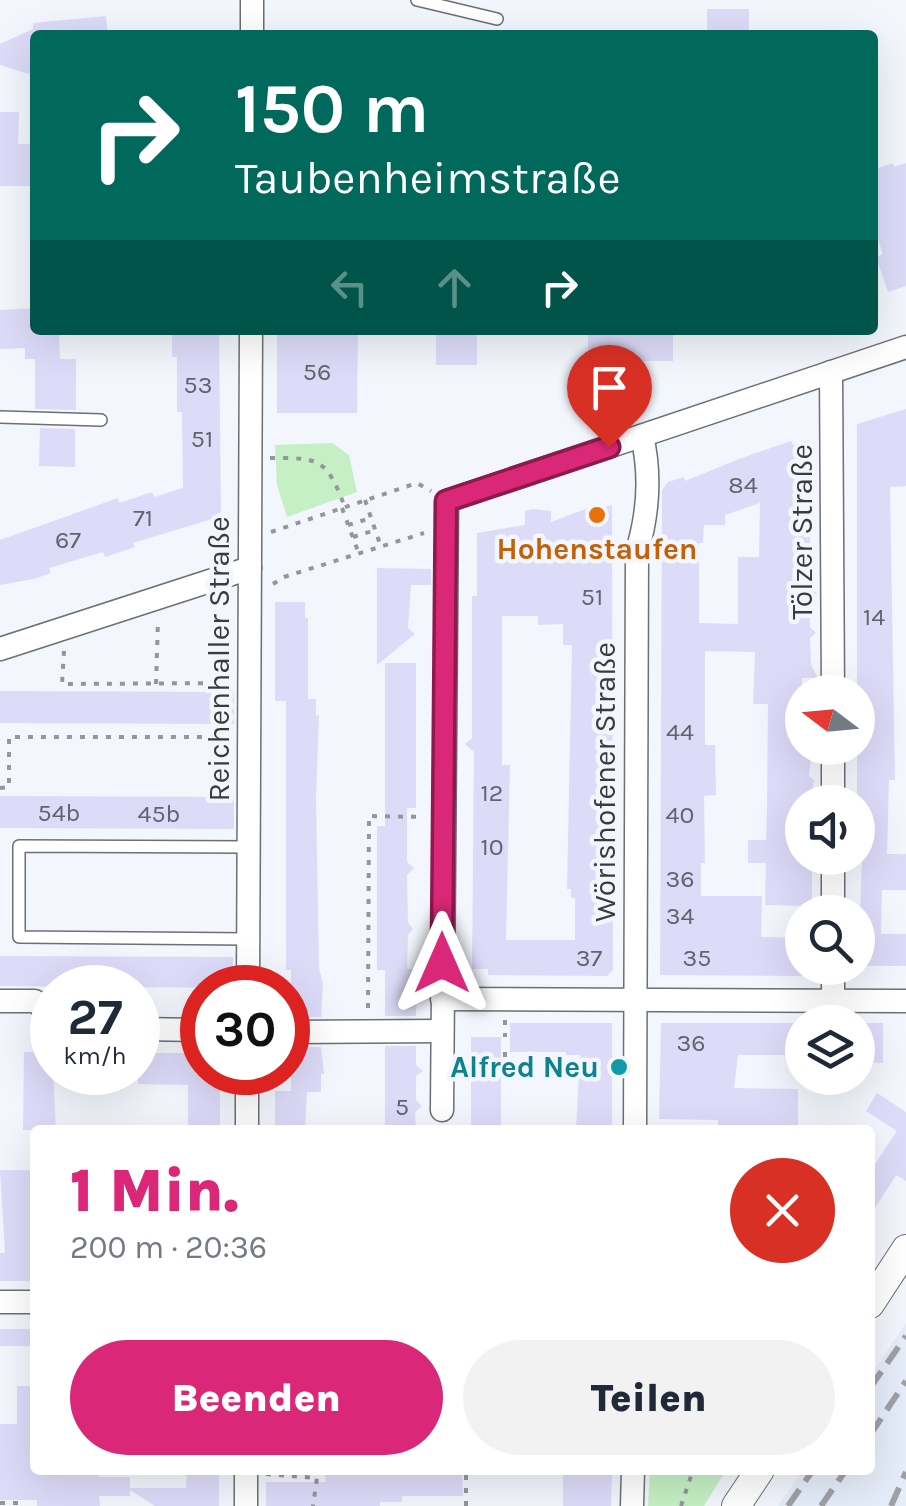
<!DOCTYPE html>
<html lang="de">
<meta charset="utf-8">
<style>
body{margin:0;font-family:Karla,sans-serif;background:#f2f2f3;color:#1f2937;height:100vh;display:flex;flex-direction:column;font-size:38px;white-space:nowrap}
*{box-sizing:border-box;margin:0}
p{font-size:32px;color:#747a83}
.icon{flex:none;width:55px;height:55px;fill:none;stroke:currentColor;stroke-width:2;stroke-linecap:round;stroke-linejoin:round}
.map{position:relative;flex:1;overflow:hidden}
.drawer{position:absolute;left:30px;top:1125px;width:845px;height:350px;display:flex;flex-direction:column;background:#fff;border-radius:10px;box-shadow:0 10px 40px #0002}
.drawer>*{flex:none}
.hud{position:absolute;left:30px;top:30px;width:848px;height:305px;border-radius:10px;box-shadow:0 10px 40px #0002;background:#00695c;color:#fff;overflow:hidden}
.needle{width:65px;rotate:286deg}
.buttons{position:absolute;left:785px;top:675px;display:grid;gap:20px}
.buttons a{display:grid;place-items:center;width:90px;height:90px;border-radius:50%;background:#fff;box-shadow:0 10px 40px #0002;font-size:50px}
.speed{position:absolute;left:30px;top:965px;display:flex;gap:20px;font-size:50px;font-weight:700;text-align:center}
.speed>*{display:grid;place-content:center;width:130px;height:130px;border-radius:50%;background:#fff;box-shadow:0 10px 40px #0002;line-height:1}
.speed small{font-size:25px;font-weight:400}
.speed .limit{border:15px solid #d22;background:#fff;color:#111}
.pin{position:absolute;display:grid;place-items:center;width:85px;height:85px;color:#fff;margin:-102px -42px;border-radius:50% 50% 50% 0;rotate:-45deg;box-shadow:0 0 10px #0007}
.pin .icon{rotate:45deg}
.me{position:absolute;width:110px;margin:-55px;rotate:0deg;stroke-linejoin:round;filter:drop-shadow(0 0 8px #0008)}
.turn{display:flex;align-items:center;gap:35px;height:210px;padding:0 40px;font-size:45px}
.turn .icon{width:130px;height:130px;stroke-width:2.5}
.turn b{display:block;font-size:70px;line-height:85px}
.lanes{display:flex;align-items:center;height:95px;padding:0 40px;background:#0003;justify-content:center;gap:50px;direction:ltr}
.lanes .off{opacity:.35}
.round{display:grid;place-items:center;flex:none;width:105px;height:105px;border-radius:52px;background:#f2f2f3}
.summary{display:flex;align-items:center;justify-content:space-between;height:170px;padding:0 40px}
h1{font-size:60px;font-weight:800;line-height:75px;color:#db2777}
.primary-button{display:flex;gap:20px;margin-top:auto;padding:20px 40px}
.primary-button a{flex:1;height:115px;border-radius:60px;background:#db2777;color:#fff;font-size:40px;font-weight:800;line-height:115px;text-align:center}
.primary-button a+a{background:#f2f2f3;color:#1f2937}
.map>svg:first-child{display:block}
</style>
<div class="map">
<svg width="906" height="1506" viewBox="0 0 906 1506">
<rect width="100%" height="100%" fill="#f3f6fc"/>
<path fill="#e6edfa" d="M906,1323V1506H778L803,1470H870V1376Z"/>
<g fill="#c5f0c5">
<path d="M332,443L349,455L357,492L287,517L277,485L275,445Z"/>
<path d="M650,1470H726L704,1506H648Z"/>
</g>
<g fill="#dedbf9" fill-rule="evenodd">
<rect x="707" y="9" width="42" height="26"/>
<path d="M106,16L108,35H35V76L0,65V44L33,29V23Z"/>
<path d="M0,112H19L18,144H35V186H0Z"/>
<path d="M893,163L894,167L906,163V286L888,292L876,257L883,254L872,222V170Z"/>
<path d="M35,308V330H59L60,359H76V410L35,409V359H25V348L0,349V310Z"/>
<path d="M172,330H219L221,512L212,519L133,543L135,547L105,557L103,552L49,568L51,573L34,579L0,585V540L118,498L119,503L152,492L154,497L183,488L182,412H177V357H172Z"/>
<path d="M277,330H358L357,413H277Z"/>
<rect x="436" y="330" width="41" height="35"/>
<rect x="588" y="330" width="85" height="31"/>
<path d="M906,409V486L890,487L895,780H889L887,854H906V890H882L881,934H906V966H858L862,860H857V424Z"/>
<path d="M40,428L75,429V467L39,466Z"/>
<path d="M809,440L810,543L817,547L810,555V587L817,593L810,600V627L816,633L810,638L811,665L818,678H802V748H812L809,776L814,780L810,802H802V858H812V903L809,906L765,905L766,863H748V840H766L767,809L768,704H753L755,652L705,651V745H715L716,795L704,796L705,863H701V896H762L761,937L802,938V976L660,975L662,490L668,482L684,477L685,481L739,459L791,441L793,445ZM760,503L759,557H738V624L699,623V543H703L704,525H725V515Z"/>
<path d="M612,505L613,970L607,976L488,975V969H472L474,752L465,744L472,738V596H477V533L525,525V511L533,509L551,511V522L591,507L592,511ZM502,616H538V625L563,624V645H572L567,889H571V898H575V940H506L510,765H502Z"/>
<path d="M377,568L431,569V585H411L408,628L415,634L377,665Z"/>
<path d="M275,602H305V618H308V699H316V716L319,715L316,798L319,968L323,984L321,1017H291V970H286V701H275Z"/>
<path d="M385,663H416V808H407V862L414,868L407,875L408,922L413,929L408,935L407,969H416V1016H385V970H377V826H385Z"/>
<path d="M0,691L234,692V724L0,723Z"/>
<path d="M0,796L234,797V829L0,828Z"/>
<path d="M0,956L233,957V988L0,986Z"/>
<path d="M510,1023H612V1130H576L580,1055H566V1052H510Z"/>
<path d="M661,1023H802V1055H738L734,1088L798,1089V1130H718V1120L659,1119Z"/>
<path d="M858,1023H883V1063L858,1062Z"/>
<rect x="471" y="1037" width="30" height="93"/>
<path d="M385,1046H416V1065L423,1071L416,1076V1100L422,1106L415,1112L416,1130H385Z"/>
<path d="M291,1047H321L324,1074H321V1092H307L305,1130H275V1091H291Z"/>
<path d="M24,1052H52L56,1130H23Z"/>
<path d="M138,1053H202V1072H220V1130H188V1085L138,1084Z"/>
<path d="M877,1093L906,1112V1181L896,1175L870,1216V1172L897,1131L866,1111Z"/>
<path d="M0,1170H35V1281H0V1253H5Z"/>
<rect x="0" y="1329" width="35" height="17"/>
<path d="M17,1386H29L35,1392V1470H100L99,1477H130V1488H186L187,1470H219V1506H155L130,1490V1496H99L100,1506H37V1500H0V1424H17Z"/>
<path d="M325,1470H462L463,1496H402V1502H380V1506H266V1482H326Z"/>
<path d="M563,1473H612L611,1506H563Z"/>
</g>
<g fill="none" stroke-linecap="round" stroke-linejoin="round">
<defs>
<g id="service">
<path d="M417,0L497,19"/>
<path d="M0,417L101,420"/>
<path d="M248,939L19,937V846L248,847"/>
</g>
<g id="minor">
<path d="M252,35V0"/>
<path d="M831,372L833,692"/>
<path d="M0,649L250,568"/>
<path d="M833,748V802"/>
<path d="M833,858V912"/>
<path d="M833,968V1001"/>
<path d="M248,988L251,330"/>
<path d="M442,999L906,1001"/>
<path d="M0,1001H35L52,1015"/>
<path d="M138,1029L202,1030"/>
<path d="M288,1032L442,1031"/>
<path d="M442,1110L447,501L906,347"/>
<path d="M247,1130V1072"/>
<path d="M635,1130L637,551C648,515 651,474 642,436"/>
<path d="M0,1302H35"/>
<path d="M246,1470V1506"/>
<path d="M632,1506L633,1470"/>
</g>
<g id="tertiary">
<path d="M870,1304L906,1249"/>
<path d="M736,1506L760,1470"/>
</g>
</defs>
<use href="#service" stroke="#6c6f74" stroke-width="14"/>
<use href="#minor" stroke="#6c6f74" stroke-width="25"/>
<use href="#tertiary" stroke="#6c6f74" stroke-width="30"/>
<g stroke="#94969a" stroke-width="4" stroke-dasharray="5 8" stroke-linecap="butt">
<path d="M270,458C318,458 326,457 344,505"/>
<path d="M365,500L381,547"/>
<path d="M342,508L359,554"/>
<path d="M348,525L371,518"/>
<path d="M271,532L417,483L431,491"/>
<path d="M353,537L375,530"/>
<path d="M273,584L284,577L424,533"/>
<path d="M64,651L62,684L230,683"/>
<path d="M156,684L158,620"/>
<path d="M0,788L9,787V737H230"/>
<path d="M368,1008L369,816L423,817"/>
<path d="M505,1020V1037"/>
<path d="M505,1052V1057"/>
<path d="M266,1474L317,1478L313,1506"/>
<path d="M0,1503H25"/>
<path d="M466,1506V1470"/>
<path d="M681,1506L693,1470"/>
</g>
<use href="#service" stroke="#fff" stroke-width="11"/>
<use href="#minor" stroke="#fff" stroke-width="22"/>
<use href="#tertiary" stroke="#fff" stroke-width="28"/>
<g stroke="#9fa1a5" stroke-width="6" stroke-dasharray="20 10" stroke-linecap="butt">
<path d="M870,1388L906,1336"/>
<path d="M870,1435L906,1381"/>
<path d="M788,1506L813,1470"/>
<path d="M821,1506L846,1470"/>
<path d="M891,1506L906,1472"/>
</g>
</g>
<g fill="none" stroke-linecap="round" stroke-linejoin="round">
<defs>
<path id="route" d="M442,963L446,501L609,447"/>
</defs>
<use href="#route" stroke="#8e194d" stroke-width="25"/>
<use href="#route" stroke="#db2777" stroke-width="18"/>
</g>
<circle fill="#e8710a" stroke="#f3f6fc" stroke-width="4" cx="597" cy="515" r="10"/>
<circle fill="#0f9aa8" stroke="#f3f6fc" stroke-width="4" cx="619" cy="1067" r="10"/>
<g text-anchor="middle" stroke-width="9" stroke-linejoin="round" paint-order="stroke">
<g font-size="25" fill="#63636c">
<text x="317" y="380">56</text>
<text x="198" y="393">53</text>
<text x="202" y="447">51</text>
<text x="743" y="493">84</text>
<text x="143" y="526">71</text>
<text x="68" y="548">67</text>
<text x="592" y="605">51</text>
<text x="874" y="625">14</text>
<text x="680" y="740">44</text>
<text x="492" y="801">12</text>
<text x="59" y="821">54b</text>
<text x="159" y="822">45b</text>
<text x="680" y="823">40</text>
<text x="492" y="855">10</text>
<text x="680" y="887">36</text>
<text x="680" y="924">34</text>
<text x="589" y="966">37</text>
<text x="697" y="966">35</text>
<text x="691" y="1051">36</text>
<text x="402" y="1115">5</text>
</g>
<g font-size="30" fill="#3a3b3d" stroke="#f3f6fc">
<text transform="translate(802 532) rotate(-90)" y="10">Tölzer Straße</text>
<text transform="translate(219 659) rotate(-90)" y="10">Reichenhaller Straße</text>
<text transform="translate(605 782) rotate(-90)" y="10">Wörishofener Straße</text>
</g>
<g font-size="30" font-weight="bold" fill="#c56008" stroke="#f3f6fc">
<text x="597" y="559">Hohenstaufen</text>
</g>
<g font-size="30" font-weight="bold" fill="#0d838f" stroke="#f3f6fc" text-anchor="end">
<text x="599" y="1077">Alfred Neu</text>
</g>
</g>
</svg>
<div class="buttons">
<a><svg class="needle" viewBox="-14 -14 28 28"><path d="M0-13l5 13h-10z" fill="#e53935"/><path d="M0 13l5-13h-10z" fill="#747a83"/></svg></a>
<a><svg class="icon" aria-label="sound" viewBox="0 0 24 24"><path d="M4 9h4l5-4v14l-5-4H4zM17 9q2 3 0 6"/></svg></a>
<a><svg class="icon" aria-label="search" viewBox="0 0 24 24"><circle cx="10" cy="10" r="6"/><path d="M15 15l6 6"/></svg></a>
<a><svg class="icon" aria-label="layers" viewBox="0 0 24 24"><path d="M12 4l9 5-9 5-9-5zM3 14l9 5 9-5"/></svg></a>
</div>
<div class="speed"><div>27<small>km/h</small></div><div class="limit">30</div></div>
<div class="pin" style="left:609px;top:447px;background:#d93025"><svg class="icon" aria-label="arrive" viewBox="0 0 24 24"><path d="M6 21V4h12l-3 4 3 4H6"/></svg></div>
<svg class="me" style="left:442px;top:963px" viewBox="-20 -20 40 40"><path d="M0-17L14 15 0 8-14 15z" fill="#db2777" stroke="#fff" stroke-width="4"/></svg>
<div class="hud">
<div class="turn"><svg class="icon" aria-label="right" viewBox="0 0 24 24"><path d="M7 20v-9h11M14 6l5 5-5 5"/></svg><div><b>150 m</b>Taubenheimstraße</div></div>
<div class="lanes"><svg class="icon off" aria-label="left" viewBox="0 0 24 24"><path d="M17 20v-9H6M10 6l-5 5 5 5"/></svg><svg class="icon off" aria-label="ahead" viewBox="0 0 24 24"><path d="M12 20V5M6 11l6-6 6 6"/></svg><svg class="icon" aria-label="right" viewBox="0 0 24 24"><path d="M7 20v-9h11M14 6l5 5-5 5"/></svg></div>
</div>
<section class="drawer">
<div class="summary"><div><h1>1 Min.</h1><p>200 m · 20:36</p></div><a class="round" style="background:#d93025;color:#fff"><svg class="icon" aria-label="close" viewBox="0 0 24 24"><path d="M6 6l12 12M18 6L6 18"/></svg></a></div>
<div class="primary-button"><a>Beenden</a><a>Teilen</a></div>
</section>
</div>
